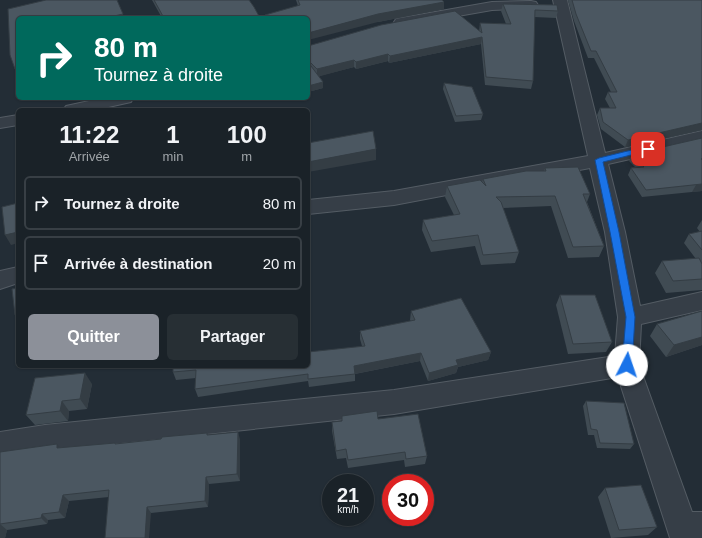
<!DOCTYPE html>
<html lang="fr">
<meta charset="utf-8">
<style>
body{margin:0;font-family:Arial,sans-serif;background:#272f34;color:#f1f3f6;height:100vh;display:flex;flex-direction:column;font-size:15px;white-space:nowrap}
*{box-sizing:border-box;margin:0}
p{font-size:13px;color:#9fa4a8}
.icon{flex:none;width:22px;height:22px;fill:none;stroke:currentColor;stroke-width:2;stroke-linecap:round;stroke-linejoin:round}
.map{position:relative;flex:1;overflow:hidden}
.drawer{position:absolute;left:16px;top:108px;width:294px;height:260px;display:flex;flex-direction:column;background:#1a2228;border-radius:6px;box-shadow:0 1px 3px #0004,0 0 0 1px #383f45}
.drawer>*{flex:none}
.hud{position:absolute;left:16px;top:16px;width:294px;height:84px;border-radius:6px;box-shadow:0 1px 3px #0004,0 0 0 1px #383f45;background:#00695c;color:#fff;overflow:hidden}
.speed{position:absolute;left:322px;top:474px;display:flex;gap:8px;font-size:20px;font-weight:700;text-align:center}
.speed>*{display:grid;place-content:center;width:52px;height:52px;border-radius:50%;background:#1a2228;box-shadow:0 1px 3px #0004,0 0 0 1px #383f45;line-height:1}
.speed small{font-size:10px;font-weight:400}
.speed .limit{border:6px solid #d22;background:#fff;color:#111}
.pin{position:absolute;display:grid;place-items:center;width:34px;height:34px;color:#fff;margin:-17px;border-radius:8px;box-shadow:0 2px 6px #0006}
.me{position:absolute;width:44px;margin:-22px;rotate:4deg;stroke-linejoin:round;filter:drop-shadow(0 0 3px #0008)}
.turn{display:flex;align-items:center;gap:14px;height:84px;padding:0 12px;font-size:18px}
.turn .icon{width:52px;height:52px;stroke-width:2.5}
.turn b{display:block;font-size:28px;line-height:34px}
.eta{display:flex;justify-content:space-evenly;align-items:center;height:68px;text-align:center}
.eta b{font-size:24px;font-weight:700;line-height:28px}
.primary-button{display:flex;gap:8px;margin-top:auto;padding:8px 12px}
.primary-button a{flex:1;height:46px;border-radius:6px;background:#8c9099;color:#fff;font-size:16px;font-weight:700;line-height:46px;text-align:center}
.primary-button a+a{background:#272f34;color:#f1f3f6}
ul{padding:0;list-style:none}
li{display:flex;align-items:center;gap:12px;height:54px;margin:0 8px 6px;padding:0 4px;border:2px solid #383f45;border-radius:6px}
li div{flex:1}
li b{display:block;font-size:15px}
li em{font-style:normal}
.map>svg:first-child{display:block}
</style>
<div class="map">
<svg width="702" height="538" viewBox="0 0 702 538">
<rect width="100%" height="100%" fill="#232d36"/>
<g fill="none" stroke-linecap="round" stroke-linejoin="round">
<defs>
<g id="street">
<path d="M553,0H567L605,153L702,131V143L608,164L625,232L640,306L702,292V310L641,324L639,365L692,512H702V538H670L618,377L394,414L45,451L0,458V432L45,425L394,390L615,356L618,317L605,232L590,168L394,205L308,214V200L394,191L588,156Z"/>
<path d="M531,1L536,2L538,5L536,8L492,10L401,26L396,25L394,22L396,19L401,18L492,2Z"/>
<path d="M103,98H133L131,102L95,110H63L66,106Z"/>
<path d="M18,115V125L0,128V118Z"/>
<path d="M18,267V283L0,289V271Z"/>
</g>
</defs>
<use href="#street" stroke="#545c64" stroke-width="2"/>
<use href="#street" fill="#363e47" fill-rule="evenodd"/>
</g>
<g fill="#404b53">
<path d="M152,0H249L260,18H162Z"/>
<path d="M296,0H327L444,2V9L378,22L308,18H265V15L298,6Z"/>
<path d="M568,0H702V130L625,147L601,129L597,115L600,108H610L605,99L608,92H611L594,58H588L574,21Z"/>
<path d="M503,4L558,11L556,18L534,17L533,81L531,89L485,85L481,44L389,63L388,61L356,69L354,67L319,76L323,82V88L308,92V46L479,32L480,23L506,24L501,11Z"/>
<path d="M444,83L483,114L481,120L455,122L443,89Z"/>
<path d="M702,138V191L642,197L628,175L631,168L635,167L629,161L632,154Z"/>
<path d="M545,168L590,194L587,202L604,246L599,257L568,258L551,206L503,208L519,252L515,263L481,265L475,246L431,252L422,230L423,220L454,215L445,197L447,186L482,182L483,179L544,171Z"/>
<path d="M702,220V290L666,293L655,273L662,261L696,259L684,243L689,234L700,232L697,228Z"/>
<path d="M560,295L612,342L606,352L568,354L556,305Z"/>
<path d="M411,311L491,352L488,360L458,367L456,373L428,381L420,361L355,374V381L309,387L308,381L198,397L195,389L196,378L176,380L173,372V366H308L362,346L360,339V331L411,321L410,320Z"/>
<path d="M702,311V345L666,357L650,336L657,324Z"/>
<path d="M92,384L87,409L69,411L68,421L35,425L26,415Z"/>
<path d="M586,401L634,444L630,449L597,448L594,435H588L583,406Z"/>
<path d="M342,416L378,419L427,456L425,464L405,467L404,460L348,468L346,458L337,459L332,431V422L342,421Z"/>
<path d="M207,433L208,435L240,439V481L209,484L208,507L151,513L109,497L69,501L65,518L48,520L47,524L7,530L5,538H0V452L116,444L161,439Z"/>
<path d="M605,488L657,527L648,535L611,538L598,497Z"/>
</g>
<g fill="#343d44">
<path d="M444,2V9L378,22L308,40V33L378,14Z"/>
<path d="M123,14L124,18H105Z"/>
<path d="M482,37L481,44L389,63L390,56Z"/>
<path d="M388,54V61L356,69V62Z"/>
<path d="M354,60V67L317,77V69Z"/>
<path d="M18,68V76L15,69Z"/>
<path d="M323,82V88L308,92V86Z"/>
<path d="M702,123V130L625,147L628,140Z"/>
<path d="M376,149V160L308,172V162Z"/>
<path d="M702,184V191L692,192L696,185Z"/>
<path d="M18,232V243L11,245L5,235Z"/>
<path d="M15,315H18V320Z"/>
<path d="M702,337V345L666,357L674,345Z"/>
<path d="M491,352L488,360L458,367L456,373L428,381L429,373L456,360Z"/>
<path d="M421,353L420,361L354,374V366Z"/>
<path d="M85,373L92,384L87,409L80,399Z"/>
<path d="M62,401L69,411L68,421L60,411Z"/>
<path d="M238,432L240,439V481L237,474Z"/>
<path d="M57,444L63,451L57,448Z"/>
<path d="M206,477L209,484L208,507L205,501Z"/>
<path d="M63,495L69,501L65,518L59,512Z"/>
<path d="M147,507L151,513L149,538H145Z"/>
<path d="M42,514L48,520L47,524L41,518Z"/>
<path d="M0,524L7,530L5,538H0Z"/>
</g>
<g fill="#4b5761" stroke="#343d44">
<path d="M46,0H117L123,14L105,18H18V68L15,69L10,55L8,9Z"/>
<path d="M154,0H249L254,7L260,18H164Z"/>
<path d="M298,0H442L444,2L378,14L308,33V18H268L265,15L300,5Z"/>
<path d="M572,0H702V123L628,140L603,122L600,108H616L608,92H617L596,51H591L576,14Z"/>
<path d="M503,4L557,5L558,11L535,10L533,81L486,77L482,37L390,56L388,54L356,62L354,60L317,69L308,60V46L381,25L455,11L482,33L480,23L511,24Z"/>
<path d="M308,62L323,82L308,86Z"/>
<path d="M444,83L472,87L483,114L456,116Z"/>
<path d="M373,131L376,149L308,162V143Z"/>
<path d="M702,138V158L701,159L702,160V184L646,190L631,168L644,167L632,154Z"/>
<path d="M578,167L590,194H583L604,246L573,247L555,196L496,197L501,202L519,252L483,255L478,235L432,241L423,220L460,214L447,186L480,180L486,186L483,179L526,171H546L545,168Z"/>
<path d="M18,203V232L5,235L2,207Z"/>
<path d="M702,231V250L689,234Z"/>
<path d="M699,258L702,264V279L673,281L662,261Z"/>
<path d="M18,288V315H15L12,289Z"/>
<path d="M560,295H595L612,342L573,344Z"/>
<path d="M461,298L491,352L456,360L458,365L429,373L421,353L354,366L355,374L308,379V374L195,389L196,370L173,372V366H308V352L365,346L360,331L415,320L411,311Z"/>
<path d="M702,311V337L674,345L657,324Z"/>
<path d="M85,373L80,399L62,401L60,411L26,415L35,378Z"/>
<path d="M586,401L624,403L634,444L600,443L597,430L591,429Z"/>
<path d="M377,411L378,419L418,414L427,456L406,459L405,452L348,460L346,449L336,451L332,422L342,421V416Z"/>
<path d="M238,432L237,474L206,477L205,501L147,507L145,538H105L109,490L63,495L59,512L42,514L41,518L0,524V452L57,444V448L115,443V444L161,439L162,437L207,433V435Z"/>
<path d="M641,485L657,527L619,530L605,488Z"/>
</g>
<path fill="#1a73e8" stroke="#114b97" d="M648,146L651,147V150L603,162L619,232L635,317L632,365L631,368L627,370L623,368L622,365L626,317L610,232L595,160L599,158Z"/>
</svg>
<div class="speed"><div>21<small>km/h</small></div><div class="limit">30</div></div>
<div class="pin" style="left:648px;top:149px;background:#d93025"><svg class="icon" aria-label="arrive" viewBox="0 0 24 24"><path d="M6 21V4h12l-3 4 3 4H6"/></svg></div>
<svg class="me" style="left:627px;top:365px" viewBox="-20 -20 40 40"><circle r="19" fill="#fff"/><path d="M0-13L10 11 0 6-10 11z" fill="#1a73e8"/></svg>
<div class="hud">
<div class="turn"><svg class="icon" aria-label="right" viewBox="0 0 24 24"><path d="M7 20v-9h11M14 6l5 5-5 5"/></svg><div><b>80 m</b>Tournez à droite</div></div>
</div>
<section class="drawer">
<div class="eta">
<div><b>11:22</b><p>Arrivée</p></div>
<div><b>1</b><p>min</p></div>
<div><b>100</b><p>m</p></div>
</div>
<ul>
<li><svg class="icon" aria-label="right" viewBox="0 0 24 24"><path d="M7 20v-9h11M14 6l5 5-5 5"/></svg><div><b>Tournez à droite</b></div><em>80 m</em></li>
<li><svg class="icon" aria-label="arrive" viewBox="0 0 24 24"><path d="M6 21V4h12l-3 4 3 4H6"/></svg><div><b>Arrivée à destination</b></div><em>20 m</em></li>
</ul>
<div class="primary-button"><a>Quitter</a><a>Partager</a></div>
</section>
</div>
